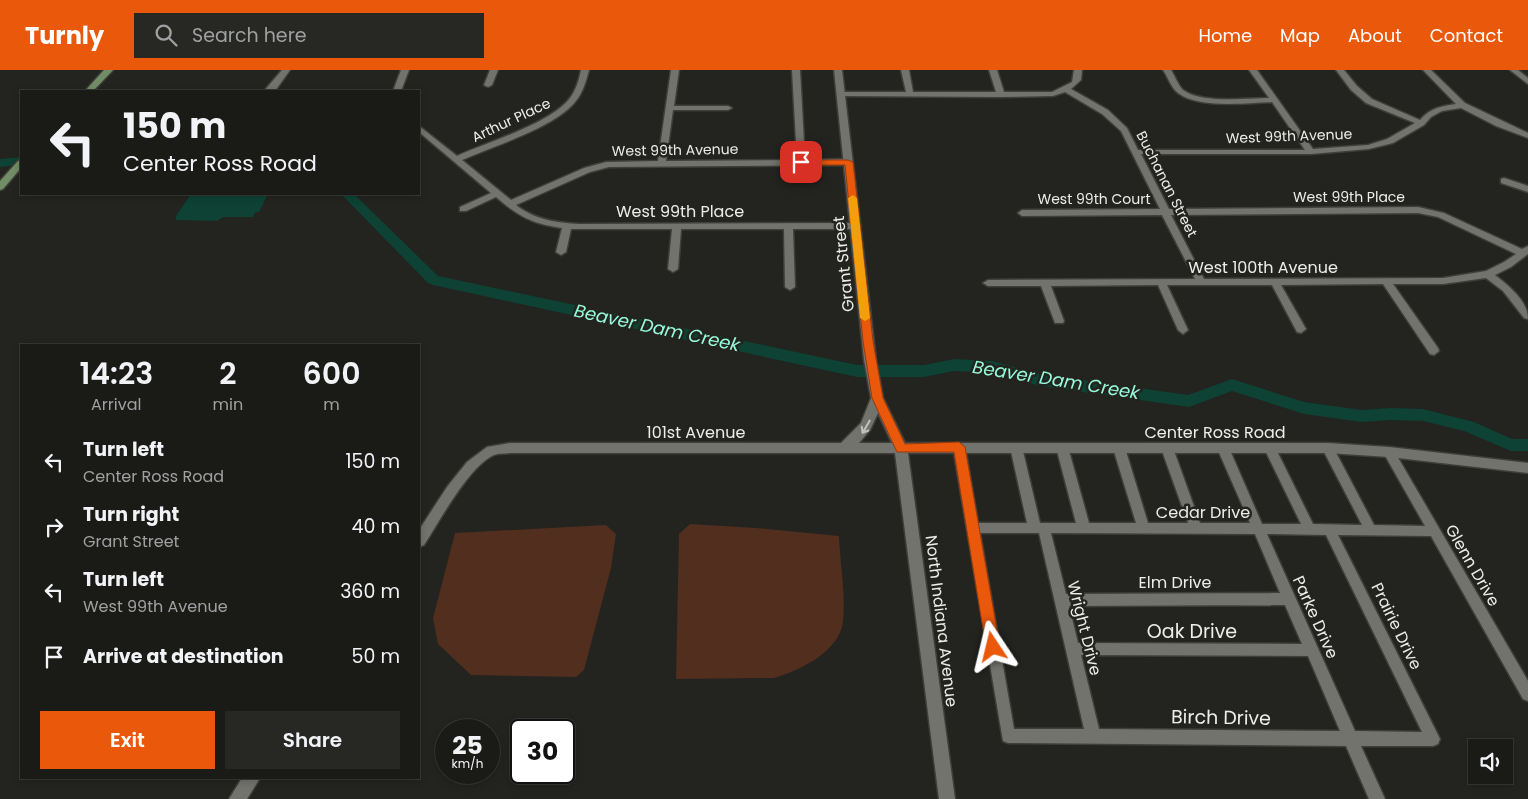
<!DOCTYPE html>
<style>
body{margin:0;font-family:Poppins,sans-serif;background:#272724;color:#f1f3f6;height:100vh;display:flex;flex-direction:column;font-size:19px;white-space:nowrap}
*{box-sizing:border-box;margin:0}
p{font-size:16px;color:#9fa1a1}
.icon{flex:none;width:28px;height:28px;fill:none;stroke:currentColor;stroke-width:2;stroke-linecap:round;stroke-linejoin:round}
.map{position:relative;flex:1;overflow:hidden}
.panel{position:absolute;left:20px;top:274px;width:400px;height:435px;display:flex;flex-direction:column;background:#1a1a17;border-radius:0px;box-shadow:0 2px 8px #0003,0 0 0 1px #383836}
.panel>*{flex:none}
.banner{position:absolute;left:20px;top:20px;width:400px;height:105px;border-radius:0px;box-shadow:0 2px 8px #0003,0 0 0 1px #383836;background:#1a1a17;color:#f1f3f6;overflow:hidden}
.buttons{position:absolute;left:1468px;top:669px;display:grid;gap:10px}
.buttons a{display:grid;place-items:center;width:45px;height:45px;border-radius:0px;background:#1a1a17;box-shadow:0 2px 8px #0003,0 0 0 1px #383836;font-size:25px}
.speed{position:absolute;left:435px;top:649px;display:flex;gap:10px;font-size:25px;font-weight:700;text-align:center}
.speed>*{display:grid;place-content:center;width:65px;height:65px;border-radius:50%;background:#1a1a17;box-shadow:0 2px 8px #0003,0 0 0 1px #383836;line-height:1}
.speed small{font-size:12px;font-weight:400}
.speed .limit{border:2px solid #111;border-radius:8px;background:#fff;color:#111}
.pin{position:absolute;display:grid;place-items:center;width:42px;height:42px;color:#fff;margin:-21px;border-radius:10px;box-shadow:0 2px 8px #0006}
.me{position:absolute;width:55px;margin:-28px;rotate:350deg;stroke-linejoin:round;filter:drop-shadow(0 0 4px #0008)}
.turn{display:flex;align-items:center;gap:18px;height:105px;padding:0 20px;font-size:22px}
.turn .icon{width:65px;height:65px;stroke-width:2.5}
.turn b{display:block;font-size:35px;line-height:42px}
.eta{display:flex;justify-content:space-evenly;align-items:center;height:85px;text-align:center}
.eta b{font-size:30px;font-weight:600;line-height:35px}
.button{display:flex;gap:10px;margin-top:auto;padding:10px 20px}
.button a{flex:1;height:58px;border-radius:0px;background:#ea580c;color:#fff;font-size:20px;font-weight:600;line-height:58px;text-align:center}
.button a+a{background:#272724;color:#f1f3f6}
ul{padding:0;list-style:none}
li{display:flex;align-items:center;gap:15px;height:65px;padding:0 20px}
li div{flex:1}
li b{display:block;font-size:19px}
li em{font-style:normal}
header{display:flex;align-items:center;gap:30px;box-sizing:border-box;height:70px;padding:0 25px;background:#ea580c;color:#fff}
header strong{font-size:24px}
nav{display:flex;gap:28px;margin-inline-start:auto;font-size:18px}
.search{width:350px;height:45px;background:#272724;display:flex;align-items:center;gap:12px;box-sizing:border-box;padding:0 18px;border-radius:0px;color:#9fa1a1;font-size:19px}
.map>svg:first-child{display:block}
</style>
<header>
<strong>Turnly</strong>
<div class="search"><svg class="icon" aria-label="search" viewBox="0 0 24 24"><circle cx="10" cy="10" r="6"/><path d="M15 15l6 6"/></svg>Search here</div>
<nav><a>Home</a><a>Map</a><a>About</a><a>Contact</a></nav>
</header>
<div class="map">
<svg width="1528" height="729" viewBox="0 0 1528 729">
<rect width="100%" height="100%" fill="#23231f"/>
<g fill="#512e1e">
<path d="M690,454L756,458L839,466C840,494 846,524 843,552C839,582 799,601 774,608L676,609L679,464Z"/>
<path d="M606,455L616,464L611,498L584,600L576,607L471,605L438,574L433,548L455,463Z"/>
</g>
<path fill="#0d4234" d="M191,124H268L259,142H255L253,147H223L217,151L176,150V146Z"/>
<g fill="none" stroke-linecap="round" stroke-linejoin="round">
<g fill="#0d4234" fill-rule="evenodd">
<path d="M21,87V95L0,97V89Z"/>
<path d="M341,124H354L438,206L857,295H924L954,289L992,291L1040,304L1188,325L1232,309L1304,332L1362,340L1391,338L1423,339L1474,352L1512,369H1528V381H1511L1464,361L1423,351L1391,350L1362,352L1304,344L1232,321L1189,337L1040,316L992,303L954,301L924,307H857L433,215L428,213Z"/>
</g>
<defs>
<g id="minor">
<path d="M282,0H290L275,21H264Z"/>
<path d="M401,0H409L401,21H393Z"/>
<path d="M490,0H498L492,15L488,17L484,15Z"/>
<path d="M581,0H589C586,11 583,23 575,32C554,58 493,76 462,90L511,130L584,98L606,92L658,91L671,0H679L674,36H728L732,38L728,40H673L666,91L797,90L792,0H800L805,90L848,89L852,92L848,95L609,97L590,102L516,135C533,149 557,153 579,154L856,153L861,156L856,159H793L795,217L790,220L785,217L784,159H681L678,199L673,202L668,199L672,159H571L566,182L561,185L556,182L562,158C532,154 518,146 496,127L466,141H460V137L491,123L419,62V56L457,86C487,72 550,54 570,28C576,20 579,10 581,0Z"/>
<path d="M901,0H909L913,22H996L989,0H997L1004,22H1052L1072,12L1074,0H1082L1081,10L1071,19L1108,40L1127,58L1138,80H1305L1272,32C1247,33 1199,39 1178,23C1171,18 1168,7 1163,0H1171C1175,6 1178,15 1183,20C1202,34 1247,28 1269,28L1249,0H1257L1313,79L1368,75L1387,69L1415,53L1366,33L1351,20L1336,0H1344L1357,16L1372,29L1420,50C1430,38 1442,36 1456,34L1423,0H1431L1465,33L1528,63V68L1496,56L1461,38L1442,41L1431,47L1424,55L1393,73L1369,79L1311,84H1141L1169,139L1418,137L1444,143L1522,179L1528,176V184L1511,197L1495,205C1509,216 1528,231 1528,249L1524,248L1503,221L1486,208L1443,214H1393L1438,278L1439,281L1434,285L1430,284L1383,214L1281,215L1306,259L1301,263L1297,262L1272,215H1167L1188,260L1183,264L1178,260L1158,215L1051,216L1064,251L1063,253H1055L1041,216H988L983,213L988,210L1195,209L1162,145L1022,146L1018,143L1022,140L1160,139L1121,61L1102,44L1065,22L1053,26L1001,27L841,26L837,24L841,22H906ZM1418,143L1438,147L1516,184L1504,192L1486,201L1443,208L1204,209L1171,145Z"/>
<path d="M1510,0H1518L1528,8V14Z"/>
<path d="M1504,108L1528,116V122L1501,113V109Z"/>
<path d="M959,373L963,374L965,377L978,453H1027L1010,377L1012,374H1020L1022,377L1040,453H1076L1056,377L1058,374H1066L1068,377L1089,453H1136L1113,378L1115,375H1123L1125,378L1148,453H1188L1161,378L1163,375H1171L1173,378L1200,453H1250L1217,378L1219,375H1227L1229,378L1262,454H1301L1264,378L1266,375H1274L1313,454L1362,455L1322,378L1324,375H1332L1374,455L1425,456L1383,382L1385,379H1393L1528,611V631L1523,629L1431,466L1338,465L1440,669L1438,674L1433,676H1361L1385,729H1369L1346,676L1008,673L1003,671L953,377L955,374ZM980,463H1039L1084,659H1014ZM1051,463L1255,464L1280,523L1066,524ZM1267,464L1326,465L1422,662L1355,661ZM1285,535L1302,574L1078,573L1069,536ZM1081,585L1308,586L1340,661L1099,659Z"/>
</g>
<g id="tertiary">
<path d="M834,0H842L876,290L883,328L905,373H1328L1389,377L1528,393V403L1389,387L1328,383H908L955,729H939L895,383H510C505,384 499,383 494,385C469,396 439,452 424,475L419,477V460L447,417L467,392L487,377L510,373H841L861,353L871,328L864,290ZM878,343L892,373H859L870,360Z"/>
<path d="M242,708H260L247,729H229Z"/>
</g>
<g id="secondary">
<path d="M104,0H113L93,21H85Z"/>
<path d="M21,90V98L3,119L0,120V111L18,91Z"/>
</g>
</defs>
<use href="#minor" stroke="#3e3e3a" stroke-width="3"/>
<use href="#tertiary" stroke="#3e3e3a" stroke-width="3"/>
<use href="#secondary" stroke="#3e3e3a" stroke-width="3"/>
<use href="#minor" fill="#73736e" fill-rule="evenodd"/>
<use href="#tertiary" fill="#73736e" fill-rule="evenodd"/>
<use href="#secondary" fill="#718d66" fill-rule="evenodd"/>
</g>
<defs><path id="oneway-shaft" d="M-6 0H5M1.5-3L5.5 0L1.5 3" fill="none" stroke-width="1.6" stroke-linecap="round" stroke-linejoin="round" transform="scale(1.25)"/></defs>
<use stroke="#c2c2be" href="#oneway-shaft" transform="translate(866 357) rotate(120)"/>
<path fill="#ea580c" stroke="#983908" d="M798,90H848L853,92L873,271L883,328L905,374L959,372L965,377L1000,577L998,582L993,584L988,582L986,577L954,382H897L872,328L863,271L845,95H801L797,92Z"/>
<path fill="#f59e0b" d="M853,125L857,128L870,248L865,251L860,248L848,128Z"/>
<g text-anchor="middle" stroke-width="5" stroke-linejoin="round" paint-order="stroke">
<g font-size="14" fill="#ecece9" stroke="#23231f">
<text transform="translate(511 50) rotate(-25)" y="5">Arthur Place</text>
<text transform="translate(1289 66) rotate(-2)" y="5">West 99th Avenue</text>
<text transform="translate(675 80) rotate(-1)" y="5">West 99th Avenue</text>
<text transform="translate(1167 114) rotate(63)" y="5">Buchanan Street</text>
<text x="1349" y="132">West 99th Place</text>
<text x="1094" y="134">West 99th Court</text>
</g>
<g font-size="16" fill="#ecece9" stroke="#23231f">
<text x="680" y="147">West 99th Place</text>
<text transform="translate(843 194) rotate(-96)" y="6">Grant Street</text>
<text x="1263" y="203">West 100th Avenue</text>
<text x="696" y="368">101st Avenue</text>
<text x="1215" y="368">Center Ross Road</text>
<text x="1203" y="448">Cedar Drive</text>
<text transform="translate(1473 495) rotate(60)" y="6">Glenn Drive</text>
<text x="1175" y="518">Elm Drive</text>
<text transform="translate(1316 547) rotate(66)" y="6">Parke Drive</text>
<text transform="translate(942 551) rotate(83)" y="6">North Indiana Avenue</text>
<text transform="translate(1397 556) rotate(64)" y="6">Prairie Drive</text>
<text transform="translate(1085 558) rotate(76)" y="6">Wright Drive</text>
</g>
<g font-size="18" font-style="italic" fill="#97fadb" stroke="#23231f">
<text transform="translate(657 258) rotate(12)" y="6">Beaver Dam Creek</text>
<text transform="translate(1056 310) rotate(9)" y="6">Beaver Dam Creek</text>
</g>
<g font-size="19" fill="#ecece9" stroke="#23231f">
<text x="1192" y="568">Oak Drive</text>
<text transform="translate(1221 647) rotate(1)" y="7">Birch Drive</text>
</g>
</g>
</svg>
<div class="buttons">
<a><svg class="icon" aria-label="sound" viewBox="0 0 24 24"><path d="M4 9h4l5-4v14l-5-4H4zM17 9q2 3 0 6"/></svg></a>
</div>
<div class="speed"><div>25<small>km/h</small></div><div class="limit">30</div></div>
<div class="pin" style="left:801px;top:92px;background:#d93025"><svg class="icon" aria-label="arrive" viewBox="0 0 24 24"><path d="M6 21V4h12l-3 4 3 4H6"/></svg></div>
<svg class="me" style="left:993px;top:577px" viewBox="-20 -20 40 40"><path d="M0-17L14 15 0 8-14 15z" fill="#ea580c" stroke="#fff" stroke-width="4"/></svg>
<div class="banner">
<div class="turn"><svg class="icon" aria-label="left" viewBox="0 0 24 24"><path d="M17 20v-9H6M10 6l-5 5 5 5"/></svg><div><b>150 m</b>Center Ross Road</div></div>
</div>
<section class="panel">
<div class="eta">
<div><b>14:23</b><p>Arrival</p></div>
<div><b>2</b><p>min</p></div>
<div><b>600</b><p>m</p></div>
</div>
<ul>
<li><svg class="icon" aria-label="left" viewBox="0 0 24 24"><path d="M17 20v-9H6M10 6l-5 5 5 5"/></svg><div><b>Turn left</b><p>Center Ross Road</p></div><em>150 m</em></li>
<li><svg class="icon" aria-label="right" viewBox="0 0 24 24"><path d="M7 20v-9h11M14 6l5 5-5 5"/></svg><div><b>Turn right</b><p>Grant Street</p></div><em>40 m</em></li>
<li><svg class="icon" aria-label="left" viewBox="0 0 24 24"><path d="M17 20v-9H6M10 6l-5 5 5 5"/></svg><div><b>Turn left</b><p>West 99th Avenue</p></div><em>360 m</em></li>
<li><svg class="icon" aria-label="arrive" viewBox="0 0 24 24"><path d="M6 21V4h12l-3 4 3 4H6"/></svg><div><b>Arrive at destination</b></div><em>50 m</em></li>
</ul>
<div class="button"><a>Exit</a><a>Share</a></div>
</section>
</div>
